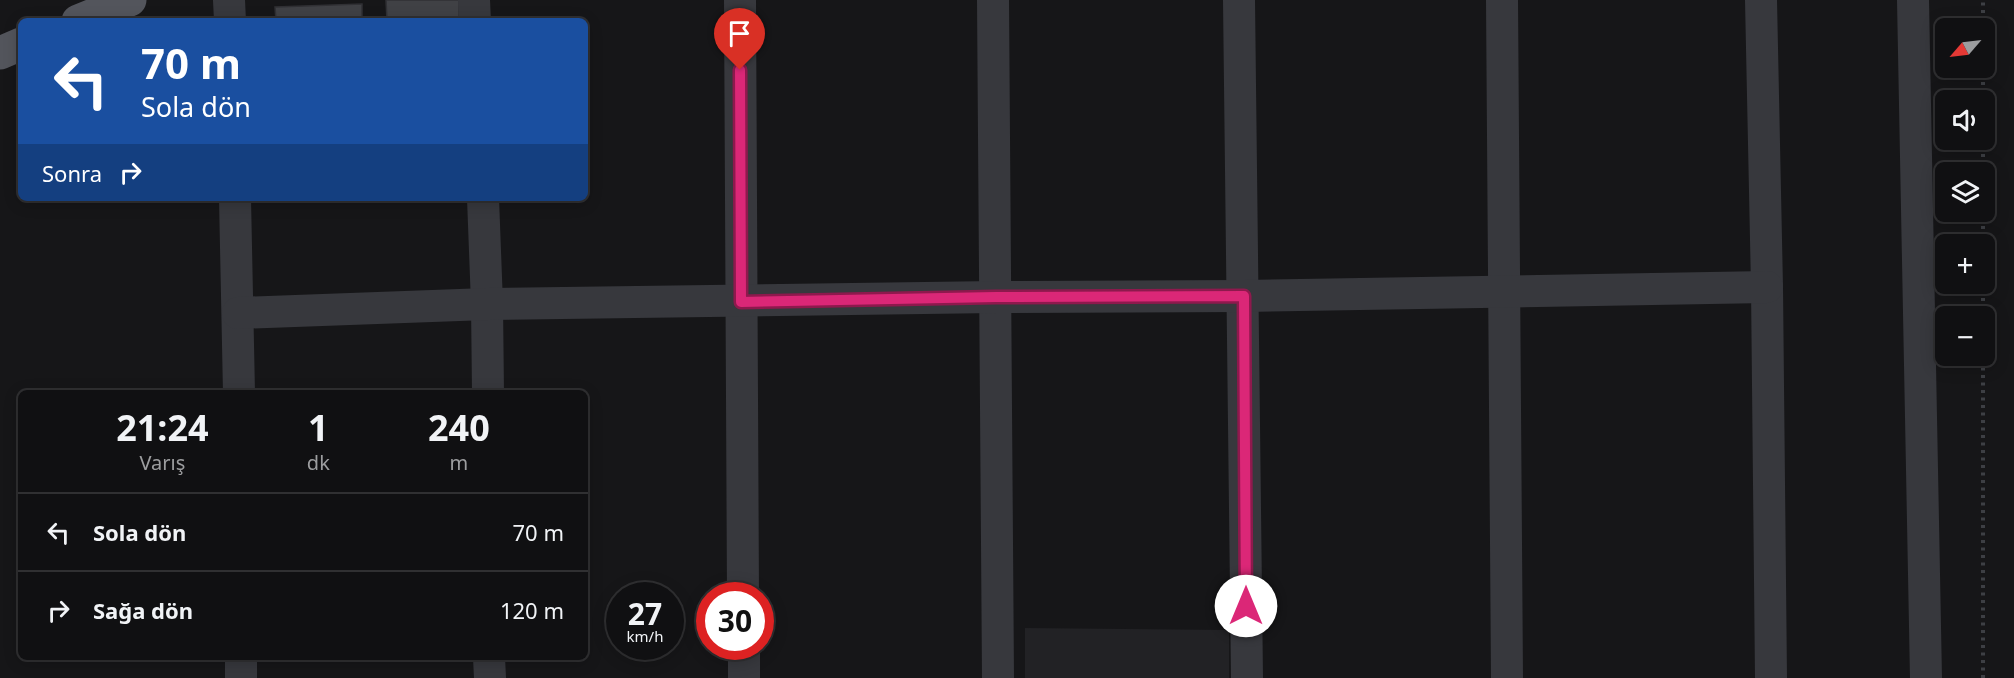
<!DOCTYPE html>
<html lang="tr">
<meta charset="utf-8">
<style>
body{margin:0;font-family:"Noto Sans",sans-serif;background:#19191b;color:#f1f3f6;height:100vh;display:flex;flex-direction:column;font-size:22px;white-space:nowrap}
*{box-sizing:border-box;margin:0}
p{font-size:20px;color:#9c9d9f}
.icon{flex:none;width:33px;height:33px;fill:none;stroke:currentColor;stroke-width:2;stroke-linecap:round;stroke-linejoin:round}
.map{position:relative;flex:1;overflow:hidden}
.panel{position:absolute;left:18px;top:390px;width:570px;height:270px;display:flex;flex-direction:column;background:#101012;border-radius:9px;box-shadow:0 3px 15px #0003,0 0 0 2px #303032}
.panel>*{flex:none}
.top-card{position:absolute;left:18px;top:18px;width:570px;height:183px;border-radius:9px;box-shadow:0 3px 15px #0003,0 0 0 2px #303032;background:#1a4fa0;color:#fff;overflow:hidden}
.needle{width:39px;rotate:242deg}
.controls{position:absolute;left:1935px;top:18px;display:grid;gap:12px}
.controls a{display:grid;place-items:center;width:60px;height:60px;border-radius:9px;background:#101012;box-shadow:0 3px 15px #0003,0 0 0 2px #303032;font-size:30px}
.speed{position:absolute;left:606px;top:582px;display:flex;gap:12px;font-size:30px;font-weight:700;text-align:center}
.speed>*{display:grid;place-content:center;width:78px;height:78px;border-radius:50%;background:#101012;box-shadow:0 3px 15px #0003,0 0 0 2px #303032;line-height:1}
.speed small{font-size:15px;font-weight:400}
.speed .limit{border:9px solid #d22;background:#fff;color:#111}
.pin{position:absolute;display:grid;place-items:center;width:51px;height:51px;color:#fff;margin:-62px -26px;border-radius:50% 50% 50% 0;rotate:-45deg;box-shadow:0 0 6px #0007}
.pin .icon{rotate:45deg}
.me{position:absolute;width:66px;margin:-33px;rotate:0deg;stroke-linejoin:round;filter:drop-shadow(0 0 4px #0008)}
.turn{display:flex;align-items:center;gap:21px;height:126px;padding:0 24px;font-size:27px}
.turn .icon{width:78px;height:78px;stroke-width:2.5}
.turn b{display:block;font-size:42px;line-height:51px}
.then{display:flex;align-items:center;height:57px;padding:0 24px;background:#0003;gap:12px;font-size:22px}
.eta{display:flex;justify-content:space-evenly;align-items:center;height:102px;text-align:center}
.eta b{font-size:36px;font-weight:700;line-height:42px}
ul{padding:0;list-style:none}
li{display:flex;align-items:center;gap:18px;height:78px;padding:0 24px;border-top:2px solid #303032}
li div{flex:1}
li b{display:block;font-size:22px}
li em{font-style:normal}
.map>svg:first-child{display:block}
</style>
<div class="map">
<svg width="2014" height="678" viewBox="0 0 2014 678">
<rect width="100%" height="100%" fill="#161618"/>
<path fill="#222225" d="M1025,628L1229,630V678H1025Z"/>
<g fill="#404145" stroke="#303034" stroke-width="1.5">
<path d="M386,0H459V21H387Z"/>
<path d="M362,4V21H276L275,7Z"/>
</g>
<g fill="none" stroke-linecap="round" stroke-linejoin="round">
<g stroke="#3d3f44" stroke-width="4" stroke-dasharray="3 4.5" stroke-linecap="butt">
<path d="M1983,28V0"/>
<path d="M1983,100V68"/>
<path d="M1983,172V140"/>
<path d="M1983,244V212"/>
<path d="M1983,316V284"/>
<path d="M1983,678V356"/>
</g>
<g stroke="#37383d" stroke-width="32">
<path d="M229,0L230,21"/>
<path d="M474,0L475,21"/>
<path d="M740,0L743,596"/>
<path d="M993,0L998,678"/>
<path d="M1239,0L1247,678"/>
<path d="M1502,0L1507,678"/>
<path d="M1761,0L1767,287L1771,678"/>
<path d="M1913,0L1926,678"/>
<path d="M235,198L239,393"/>
<path d="M483,198L487,304L488,393"/>
<path d="M238,313L487,304L996,297L1244,296L1767,287"/>
<path d="M744,646V678"/>
<path d="M241,657V678"/>
<path d="M489,657L490,678"/>
</g>
<g stroke="#53555c" stroke-width="33">
<path d="M78,21L130,0"/>
<path d="M0,53L21,44"/>
</g>
</g>
<g fill="none" stroke-linecap="round" stroke-linejoin="round">
<defs>
<path id="route" d="M740,70L741,302L996,297L1244,296L1246,606"/>
</defs>
<use href="#route" stroke="#8e194d" stroke-width="15"/>
<use href="#route" stroke="#db2777" stroke-width="10"/>
</g>
</svg>
<div class="controls">
<a><svg class="needle" viewBox="-14 -14 28 28"><path d="M0-13l5 13h-10z" fill="#e53935"/><path d="M0 13l5-13h-10z" fill="#9c9d9f"/></svg></a>
<a><svg class="icon" aria-label="sound" viewBox="0 0 24 24"><path d="M4 9h4l5-4v14l-5-4H4zM17 9q2 3 0 6"/></svg></a>
<a><svg class="icon" aria-label="layers" viewBox="0 0 24 24"><path d="M12 4l9 5-9 5-9-5zM3 14l9 5 9-5"/></svg></a>
<a>+</a>
<a>−</a>
</div>
<div class="speed"><div>27<small>km/h</small></div><div class="limit">30</div></div>
<div class="pin" style="left:740px;top:70px;background:#d93025"><svg class="icon" aria-label="arrive" viewBox="0 0 24 24"><path d="M6 21V4h12l-3 4 3 4H6"/></svg></div>
<svg class="me" style="left:1246px;top:606px" viewBox="-20 -20 40 40"><circle r="19" fill="#fff"/><path d="M0-13L10 11 0 6-10 11z" fill="#db2777"/></svg>
<div class="top-card">
<div class="turn"><svg class="icon" aria-label="left" viewBox="0 0 24 24"><path d="M17 20v-9H6M10 6l-5 5 5 5"/></svg><div><b>70 m</b>Sola dön</div></div>
<div class="then">Sonra<svg class="icon" aria-label="right" viewBox="0 0 24 24"><path d="M7 20v-9h11M14 6l5 5-5 5"/></svg></div>
</div>
<section class="panel">
<div class="eta">
<div><b>21:24</b><p>Varış</p></div>
<div><b>1</b><p>dk</p></div>
<div><b>240</b><p>m</p></div>
</div>
<ul>
<li><svg class="icon" aria-label="left" viewBox="0 0 24 24"><path d="M17 20v-9H6M10 6l-5 5 5 5"/></svg><div><b>Sola dön</b></div><em>70 m</em></li>
<li><svg class="icon" aria-label="right" viewBox="0 0 24 24"><path d="M7 20v-9h11M14 6l5 5-5 5"/></svg><div><b>Sağa dön</b></div><em>120 m</em></li>
</ul>
</section>
</div>
